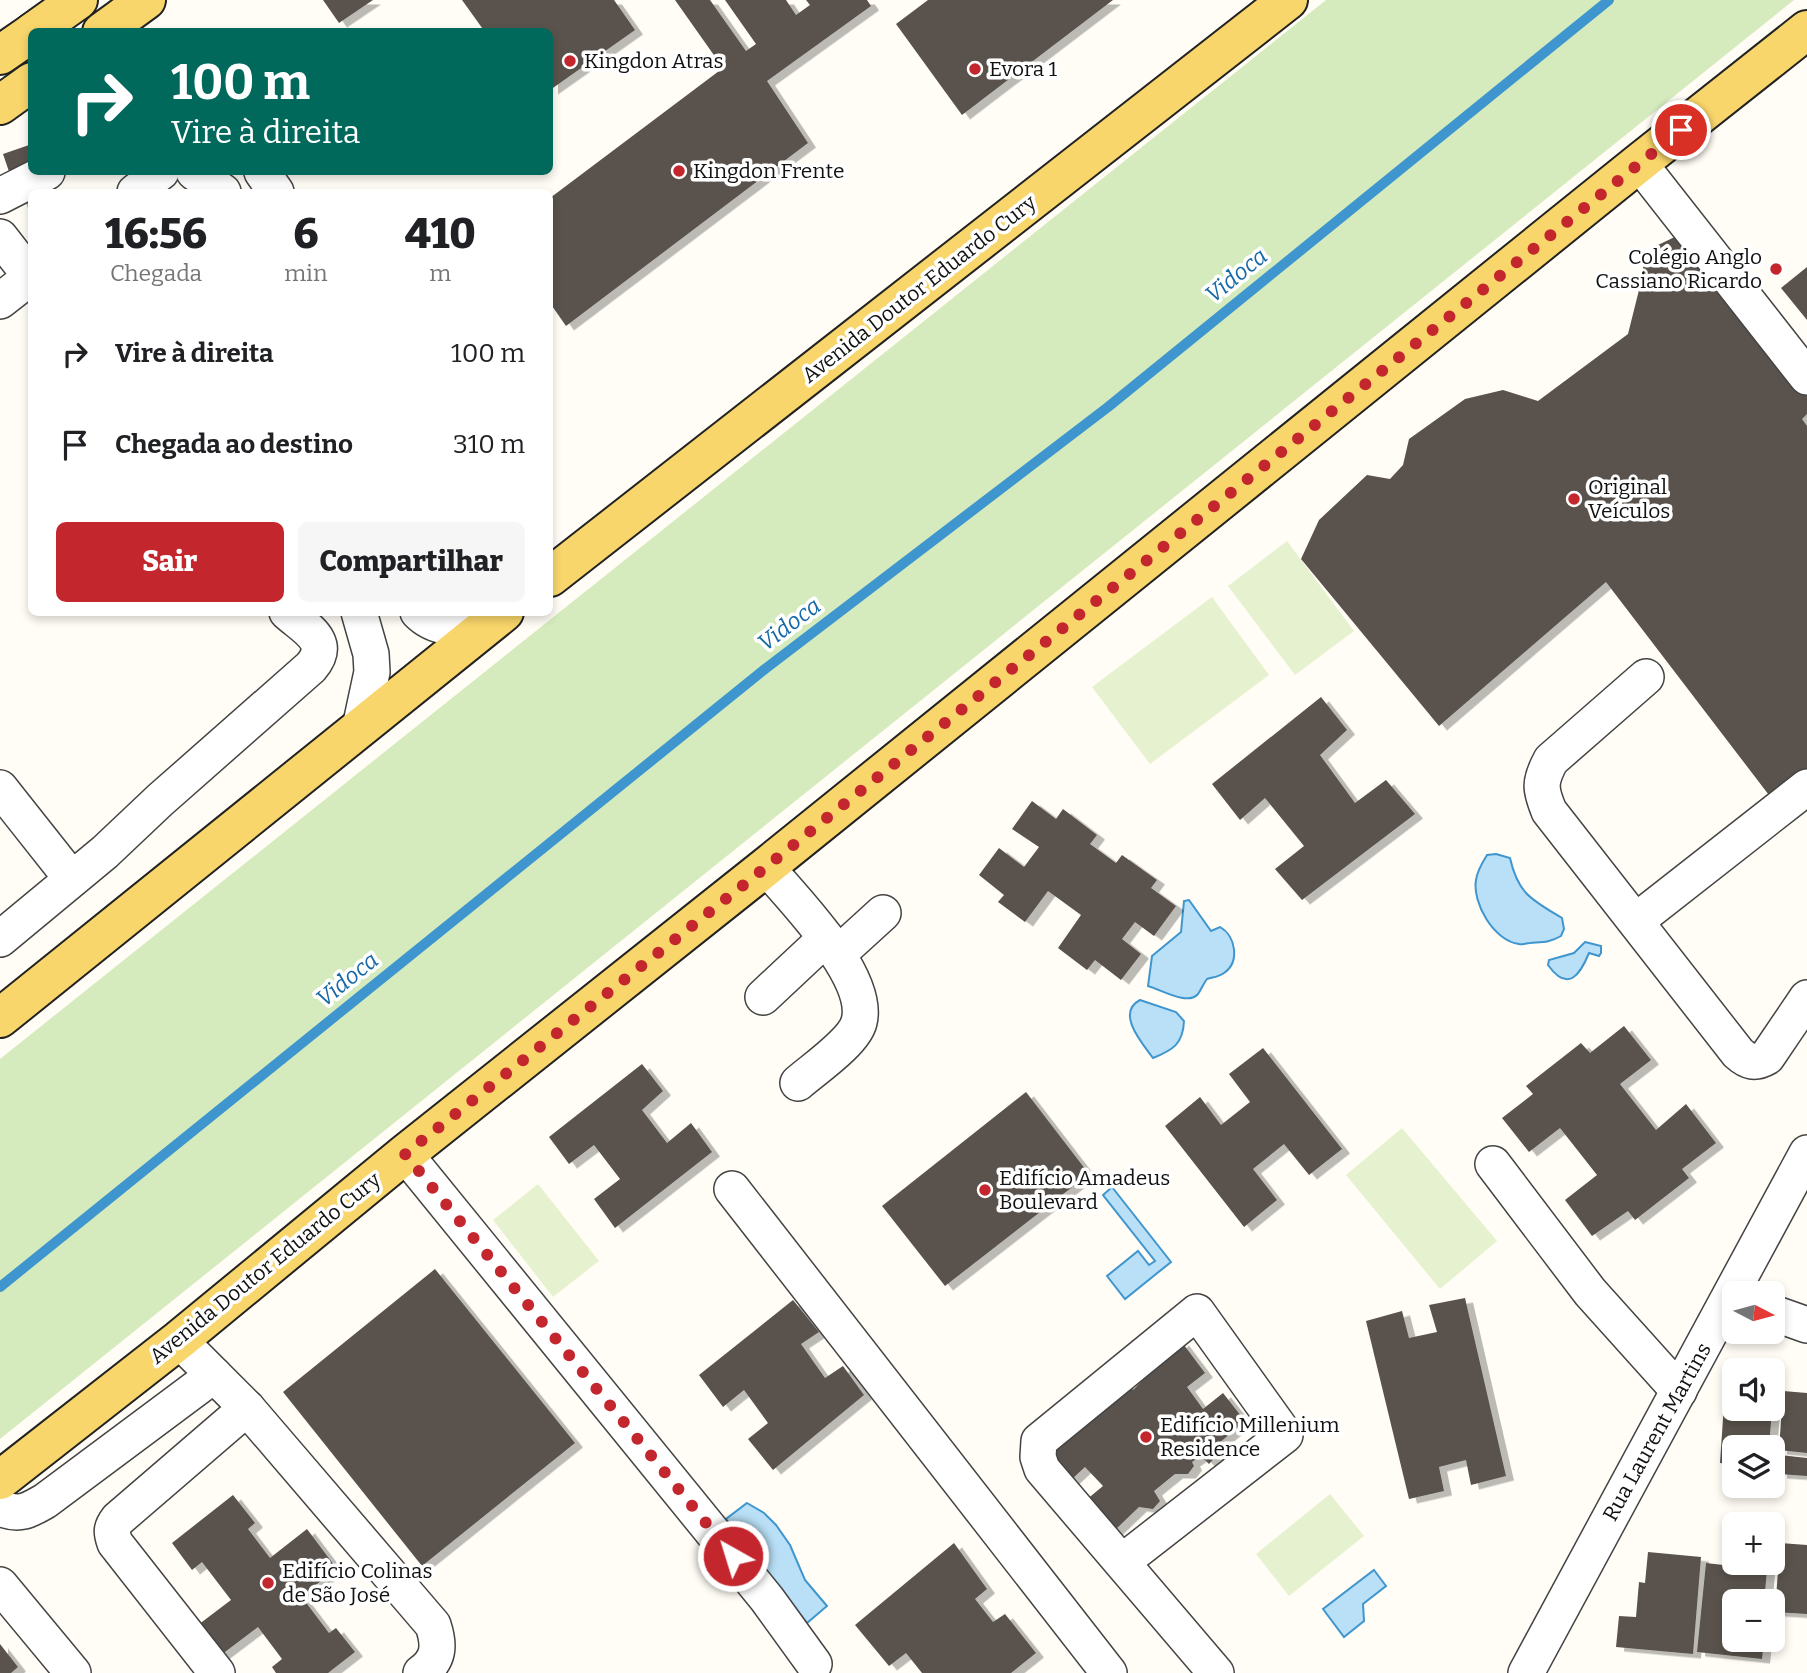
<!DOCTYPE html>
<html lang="pt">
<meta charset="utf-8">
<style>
body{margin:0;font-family:Bitter,serif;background:#f6f6f6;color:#202124;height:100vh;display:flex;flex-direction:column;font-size:26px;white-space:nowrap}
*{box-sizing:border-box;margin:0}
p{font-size:23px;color:#757577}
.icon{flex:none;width:38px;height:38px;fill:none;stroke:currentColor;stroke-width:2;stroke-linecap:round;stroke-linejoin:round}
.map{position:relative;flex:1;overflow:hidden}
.drawer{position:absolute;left:28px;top:189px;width:525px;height:427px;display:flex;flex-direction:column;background:#fff;border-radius:10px;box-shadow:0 4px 10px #0003}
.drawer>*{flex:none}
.banner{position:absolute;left:28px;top:28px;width:525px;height:147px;border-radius:10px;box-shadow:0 4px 10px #0003;background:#00695c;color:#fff;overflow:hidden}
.needle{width:46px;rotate:96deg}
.buttons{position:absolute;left:1722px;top:1281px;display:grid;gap:14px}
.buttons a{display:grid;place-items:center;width:63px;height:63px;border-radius:10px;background:#fff;box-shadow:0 4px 10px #0003;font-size:35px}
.pin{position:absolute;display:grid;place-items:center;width:60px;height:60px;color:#fff;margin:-30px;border:4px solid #fff;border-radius:50%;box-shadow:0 2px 7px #0007}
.me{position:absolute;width:77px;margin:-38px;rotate:321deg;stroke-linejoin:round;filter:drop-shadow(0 0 5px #0008)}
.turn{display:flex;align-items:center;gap:24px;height:147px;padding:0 28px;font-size:32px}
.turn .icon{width:91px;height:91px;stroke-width:2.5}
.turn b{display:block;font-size:49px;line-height:60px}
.eta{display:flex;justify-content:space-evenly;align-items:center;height:119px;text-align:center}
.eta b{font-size:42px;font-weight:800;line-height:49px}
.cta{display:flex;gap:14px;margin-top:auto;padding:14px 28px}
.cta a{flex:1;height:80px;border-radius:10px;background:#c4262e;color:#fff;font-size:28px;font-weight:800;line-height:80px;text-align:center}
.cta a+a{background:#f6f6f6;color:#202124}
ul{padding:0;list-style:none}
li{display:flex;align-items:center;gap:21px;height:91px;padding:0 28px}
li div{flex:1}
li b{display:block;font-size:26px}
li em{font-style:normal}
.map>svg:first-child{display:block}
</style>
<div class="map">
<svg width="1807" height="1673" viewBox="0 0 1807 1673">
<defs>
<filter id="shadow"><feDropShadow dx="8" dy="4.5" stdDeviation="0" flood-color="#0004"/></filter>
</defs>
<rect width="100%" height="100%" fill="#fffdf5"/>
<path fill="#d5ebbd" d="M1326,0H1794L0,1439V1059Z"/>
<g fill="#e6f2cf">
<path d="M1287,541L1354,631L1295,675L1228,586Z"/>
<path d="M1212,597L1269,675L1150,764L1092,687Z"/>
<path d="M1402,1128L1497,1241L1440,1289L1346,1175Z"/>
<path d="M538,1184L599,1261L553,1297L493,1220Z"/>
<path d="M1330,1494L1364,1536L1289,1596L1256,1554Z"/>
</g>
<g fill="#b9e0f7" stroke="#3f96cf" stroke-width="2">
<path d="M1496,854L1510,858C1518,894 1532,900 1562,918L1564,929L1561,936C1549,943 1542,942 1530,943C1526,943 1522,945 1519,944C1494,941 1472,903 1476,880C1477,871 1482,863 1487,855Z"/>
<path d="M1189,900L1211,931L1220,927C1236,936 1240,962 1224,973C1219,977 1213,977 1207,979C1203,984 1201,990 1198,994C1188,1006 1162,990 1148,986L1152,956L1181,932L1184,901Z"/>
<path d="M1585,942L1601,946V953L1599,956L1589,953C1580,975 1568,993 1548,965L1549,960L1574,953Z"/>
<path d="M1140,1000L1176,1012L1184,1021C1183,1044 1173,1050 1153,1058C1143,1044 1115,1013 1140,1000Z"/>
<path d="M1112,1187L1171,1262L1125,1299L1107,1276L1138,1251L1149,1265L1155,1261L1103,1195Z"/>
<path d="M747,1503L764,1513L776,1525L790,1545L805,1580L827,1606L807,1623L726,1519Z"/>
<path d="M1374,1570L1386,1586L1363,1604L1364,1621L1344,1637L1323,1609Z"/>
</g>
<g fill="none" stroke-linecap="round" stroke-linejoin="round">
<path stroke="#3f96cf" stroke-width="10" d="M0,1287L765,669L1108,407L1609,0"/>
</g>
<g fill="#5a524d" filter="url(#shadow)">
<path d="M323,0H373L339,23Z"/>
<path d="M462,0H614L635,30L550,90V32H485Z"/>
<path d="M675,0H710L746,51L756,44L725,0H786L796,15L810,5L806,0H867L871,6L767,81L808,143L566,326L550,303V198L723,68Z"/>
<path d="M928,0H1113L962,115L896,24Z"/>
<path d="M32,144V172H42L49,192H32V201L20,204L3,154Z"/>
<path d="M1683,233L1807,388V414L1802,419L1807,426V777L1775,803L1606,582L1439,726L1301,559L1319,520L1367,475L1390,479L1403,465L1409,439L1465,399L1503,390L1538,401L1628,334L1642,278L1644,259L1658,245Z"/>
<path d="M1807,267V320L1781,288Z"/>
<path d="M1321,697L1347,730L1320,755L1355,803L1386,780L1415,814L1302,900L1275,869L1304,846L1265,798L1240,820L1212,784Z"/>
<path d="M1032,801L1056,819L1063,809L1097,835L1090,844L1116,863L1122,855L1157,880L1151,888L1176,906L1154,936L1135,922L1122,939L1141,954L1121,980L1095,960L1087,970L1058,948L1081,915L1048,891L1025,922L998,902L1004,895L979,875L999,848L1024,867L1039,847L1012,829Z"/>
<path d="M1624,1026L1651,1060L1620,1084L1656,1130L1686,1104L1716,1143L1682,1169L1689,1178L1635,1220L1628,1211L1592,1236L1565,1200L1597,1175L1560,1128L1529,1152L1502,1118L1533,1094L1526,1086L1581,1043L1590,1053Z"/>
<path d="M1263,1048L1342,1149L1309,1175L1284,1144L1253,1169L1277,1200L1244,1227L1165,1126L1200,1097L1221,1125L1250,1102L1229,1074Z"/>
<path d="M642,1064L663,1091L642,1110L667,1143L691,1123L712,1152L615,1228L594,1199L620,1179L594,1145L569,1164L549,1137Z"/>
<path d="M1026,1092L1089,1174L945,1286L882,1206Z"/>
<path d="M435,1269L575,1443L422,1566L283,1392Z"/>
<path d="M1465,1298L1506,1476L1471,1485L1466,1460L1439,1467L1444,1491L1409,1499L1366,1321L1402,1311L1409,1338L1437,1332L1429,1305Z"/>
<path d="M793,1300L819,1332L801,1344L825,1378L843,1366L864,1395L773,1470L748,1439L768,1423L744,1390L723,1407L699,1375Z"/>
<path d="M1181,1341L1205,1373L1187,1387L1203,1409L1223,1393L1245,1421L1218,1444L1220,1452L1209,1464L1201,1456L1192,1462L1194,1466L1188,1474H1175L1154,1491L1160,1501L1153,1509L1139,1507L1114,1531L1086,1500L1103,1486L1085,1467L1071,1480L1045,1451L1125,1383L1133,1390Z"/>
<path d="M1725,1389L1734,1390V1409H1772L1769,1447H1734V1464L1720,1463Z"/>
<path d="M1783,1391L1807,1393V1453L1779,1450Z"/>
<path d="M1780,1455L1807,1458V1476L1779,1474Z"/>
<path d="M233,1495L255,1523L248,1529L270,1558L307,1529L337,1569L301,1596L329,1633L336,1628L355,1652L328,1673H276L272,1667L282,1659L258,1627L217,1658L194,1628L231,1600L202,1562L192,1570L172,1543Z"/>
<path d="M954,1543L987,1589L975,1599L993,1622L1005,1614L1036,1653L1011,1673H922L906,1653L889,1666L855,1625Z"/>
<path d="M1780,1543L1807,1545V1614L1775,1612Z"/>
<path d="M1648,1552L1701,1557L1693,1654L1616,1647L1619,1616L1636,1617L1639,1582L1645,1583Z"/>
<path d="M1706,1563L1767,1570L1765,1592L1752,1591L1751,1601H1734V1640L1764,1641L1762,1659L1697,1652Z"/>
<path d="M0,1644L18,1667L11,1673H0Z"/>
</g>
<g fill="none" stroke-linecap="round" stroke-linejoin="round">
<defs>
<g id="minor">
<path d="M1639,163L1807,377"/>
<path d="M194,172L223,192"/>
<path d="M262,172L276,192"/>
<path d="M135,192L161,172"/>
<path d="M0,196L47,172"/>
<path d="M0,237L32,278"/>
<path d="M0,301L32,276"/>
<path d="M359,612L371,654L372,672L360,728"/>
<path d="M418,612C435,630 462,629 485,628"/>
<path d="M1646,677L1551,760C1539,782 1540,789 1549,811L1738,1053C1748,1062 1755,1064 1767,1057L1807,998"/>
<path d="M0,788L72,879"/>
<path d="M766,867C794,900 871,977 859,1022C854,1042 814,1069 798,1083"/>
<path d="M1636,921L1807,787"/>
<path d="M0,939L105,852L160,800L311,667C333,641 306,629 287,612"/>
<path d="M838,954L883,913"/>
<path d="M763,997L826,938"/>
<path d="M405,1154L767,1599L814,1664"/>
<path d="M1493,1164L1590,1292L1679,1391"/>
<path d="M732,1189L1109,1673"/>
<path d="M1773,1313L1807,1325"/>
<path d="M179,1340L247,1408L433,1625C440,1646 439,1660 421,1673"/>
<path d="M0,1508C19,1516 28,1511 45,1501L214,1375"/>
<path d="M1122,1562L1285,1435L1197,1312L1039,1441L1038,1457L1042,1469L1216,1673"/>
<path d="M0,1585L73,1673"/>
<path d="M217,1673L115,1543C111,1532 111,1528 118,1519L247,1408"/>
<path d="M1526,1673L1807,1153"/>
</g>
<g id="major">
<path d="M33,32L78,0"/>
<path d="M102,32L146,0"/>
<path d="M0,55L32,33"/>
<path d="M0,105L32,82"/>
<path d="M550,577L1288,0"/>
<path d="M0,1018L504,612"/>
<path d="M0,1480L179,1340L405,1154L766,867L1639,163L1807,30"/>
</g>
</defs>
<use href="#minor" stroke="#444" stroke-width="38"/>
<use href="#major" stroke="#222" stroke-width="42"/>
<use href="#minor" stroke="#fff" stroke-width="35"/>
<use href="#major" stroke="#f9d66b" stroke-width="38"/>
</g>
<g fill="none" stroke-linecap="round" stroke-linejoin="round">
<path stroke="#c4262e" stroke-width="12" stroke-dasharray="0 21.6" d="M733,1556L405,1154L766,867L1681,130"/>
</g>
<g fill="#c4262e" stroke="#fff" stroke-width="2.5">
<circle cx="570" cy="61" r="7"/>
<circle cx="975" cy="69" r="7"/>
<circle cx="679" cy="171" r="7"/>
<circle cx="1776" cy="269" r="7"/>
<circle cx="1574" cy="499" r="7"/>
<circle cx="985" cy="1190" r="7"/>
<circle cx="1146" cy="1437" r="7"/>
<circle cx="268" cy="1583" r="7"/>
</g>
<g text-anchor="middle" stroke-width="7" stroke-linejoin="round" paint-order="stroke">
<g font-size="21" fill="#111" stroke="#fff" text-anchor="start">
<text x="584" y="68">Kingdon Atras</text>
<text x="989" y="76">Evora 1</text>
<text x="693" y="178">Kingdon Frente</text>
<text x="1762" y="264" text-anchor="end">Colégio Anglo<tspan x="1762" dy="24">Cassiano Ricardo</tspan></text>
<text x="1588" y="494">Original<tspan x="1588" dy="24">Veículos</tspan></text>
<text x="999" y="1185">Edifício Amadeus<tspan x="999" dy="24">Boulevard</tspan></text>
<text x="1160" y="1432">Edifício Millenium<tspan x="1160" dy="24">Residence</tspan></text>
<text x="282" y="1578">Edifício Colinas<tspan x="282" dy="24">de São José</tspan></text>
</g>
<g font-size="21" fill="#111" stroke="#fff">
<text transform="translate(919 289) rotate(-38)" y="7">Avenida Doutor Eduardo Cury</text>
<text transform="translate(265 1268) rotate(-39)" y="7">Avenida Doutor Eduardo Cury</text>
<text transform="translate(1657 1432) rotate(-61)" y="7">Rua Laurent Martins</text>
</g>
<g font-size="23" font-style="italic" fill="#1768a6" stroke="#fff">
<text transform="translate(1236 275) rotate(-39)" y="8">Vidoca</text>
<text transform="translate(789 624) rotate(-37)" y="8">Vidoca</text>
<text transform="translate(347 979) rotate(-39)" y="8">Vidoca</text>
</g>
</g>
</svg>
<div class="buttons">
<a><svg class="needle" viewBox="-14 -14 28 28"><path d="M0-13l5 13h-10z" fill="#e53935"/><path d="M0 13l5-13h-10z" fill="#757577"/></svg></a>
<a><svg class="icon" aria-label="sound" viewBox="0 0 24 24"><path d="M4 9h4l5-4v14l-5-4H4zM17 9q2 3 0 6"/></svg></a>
<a><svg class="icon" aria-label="layers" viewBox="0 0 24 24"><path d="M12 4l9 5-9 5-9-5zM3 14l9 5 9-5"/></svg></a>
<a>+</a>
<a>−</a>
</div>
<div class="pin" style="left:1681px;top:130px;background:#d93025"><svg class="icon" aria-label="arrive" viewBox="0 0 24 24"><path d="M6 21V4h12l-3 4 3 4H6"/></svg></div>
<svg class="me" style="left:733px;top:1556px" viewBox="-20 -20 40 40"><circle r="17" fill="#c4262e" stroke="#fff" stroke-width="3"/><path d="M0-11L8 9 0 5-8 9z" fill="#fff"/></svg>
<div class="banner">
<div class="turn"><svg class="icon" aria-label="right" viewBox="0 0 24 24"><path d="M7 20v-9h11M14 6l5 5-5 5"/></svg><div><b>100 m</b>Vire à direita</div></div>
</div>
<section class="drawer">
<div class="eta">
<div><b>16:56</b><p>Chegada</p></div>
<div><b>6</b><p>min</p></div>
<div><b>410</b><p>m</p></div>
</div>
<ul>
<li><svg class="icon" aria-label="right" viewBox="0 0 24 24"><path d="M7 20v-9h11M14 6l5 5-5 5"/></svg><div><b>Vire à direita</b></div><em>100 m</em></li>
<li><svg class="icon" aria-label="arrive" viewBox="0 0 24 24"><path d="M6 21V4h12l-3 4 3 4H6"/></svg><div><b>Chegada ao destino</b></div><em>310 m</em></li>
</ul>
<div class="cta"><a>Sair</a><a>Compartilhar</a></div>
</section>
</div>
